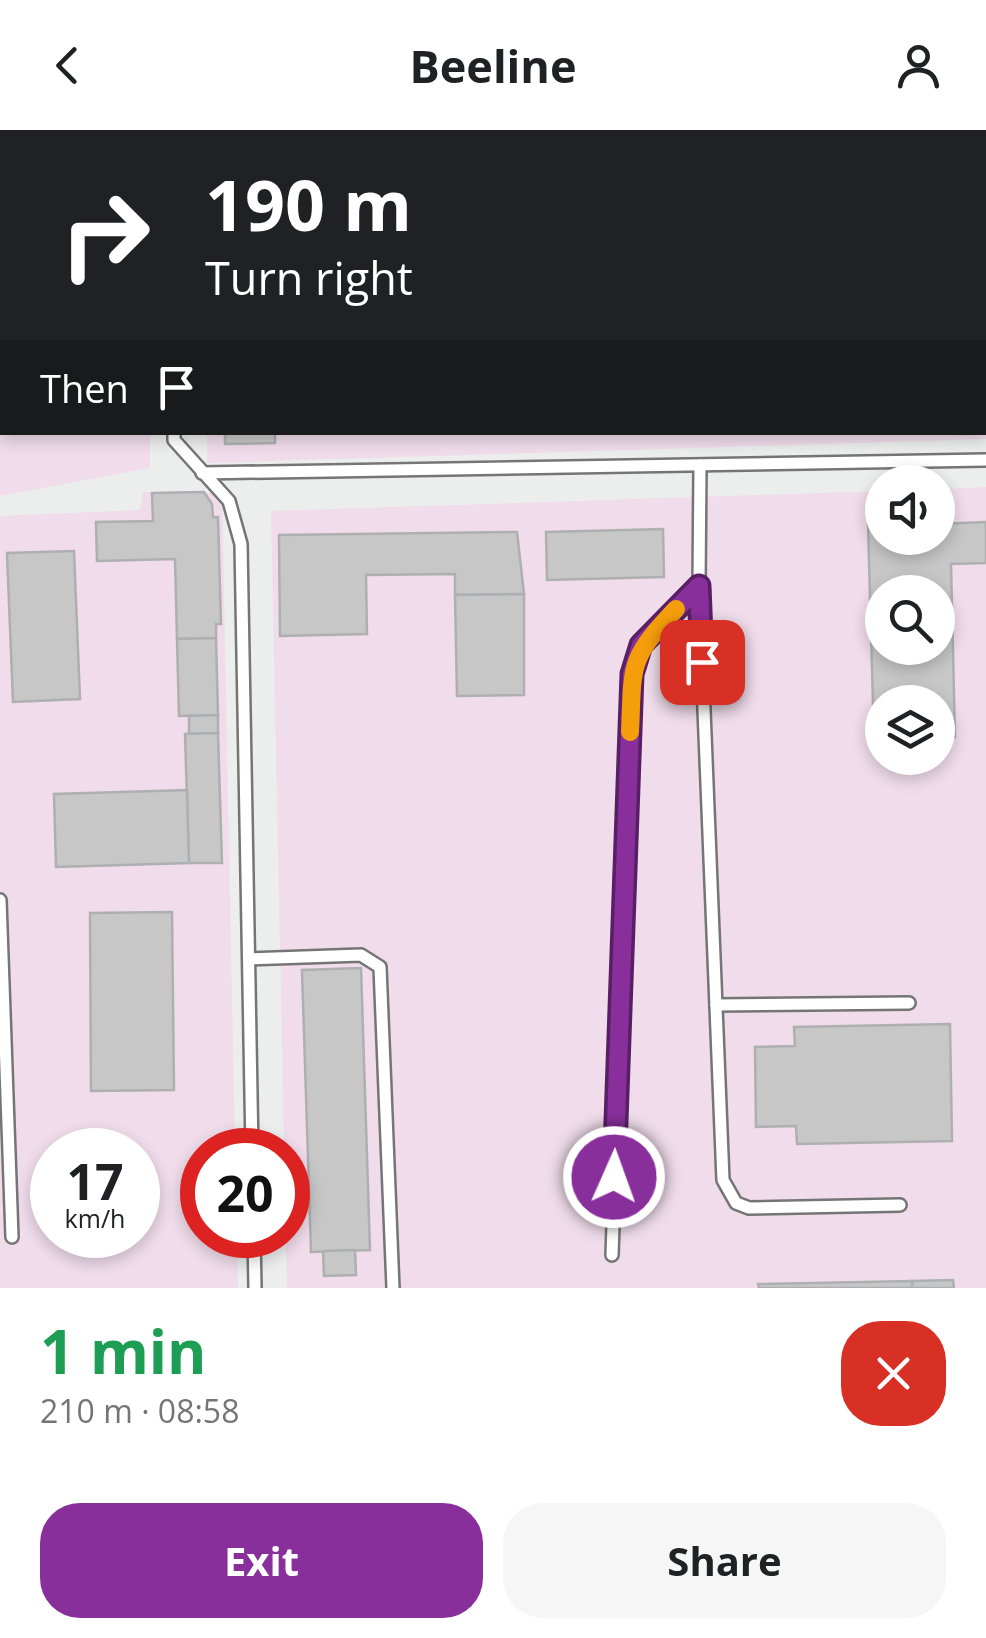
<!DOCTYPE html>
<meta charset="utf-8">
<style>
body{margin:0;font-family:"Open Sans",sans-serif;background:#f6f6f6;color:#202124;height:100vh;display:flex;flex-direction:column;font-size:38px;white-space:nowrap}
*{box-sizing:border-box;margin:0}
p{font-size:32px;color:#757577}
.icon{flex:none;width:55px;height:55px;fill:none;stroke:currentColor;stroke-width:2;stroke-linecap:round;stroke-linejoin:round}
.map{position:relative;height:1158px;overflow:hidden}
.sheet{display:flex;flex-direction:column;background:#fff;flex:1}
.sheet>*{flex:none}
.top-card{position:absolute;left:0px;top:0px;width:988px;height:305px;box-shadow:0 5px 15px #0003;background:#202124;color:#fff;overflow:hidden}
.controls{position:absolute;left:865px;top:335px;display:grid;gap:20px}
.controls a{display:grid;place-items:center;width:90px;height:90px;border-radius:50%;background:#fff;box-shadow:0 5px 15px #0003;font-size:50px}
.speed{position:absolute;left:30px;top:998px;display:flex;gap:20px;font-size:50px;font-weight:700;text-align:center}
.speed>*{display:grid;place-content:center;width:130px;height:130px;border-radius:50%;background:#fff;box-shadow:0 5px 15px #0003;line-height:1}
.speed small{font-size:25px;font-weight:400}
.speed .limit{border:15px solid #d22;background:#fff;color:#111}
.pin{position:absolute;display:grid;place-items:center;width:85px;height:85px;color:#fff;margin:-42px;border-radius:20px;box-shadow:0 5px 15px #0006}
.me{position:absolute;width:110px;margin:-55px;rotate:2deg;stroke-linejoin:round;filter:drop-shadow(0 0 8px #0008)}
.turn{display:flex;align-items:center;gap:35px;height:210px;padding:0 40px;font-size:45px}
.turn .icon{width:130px;height:130px;stroke-width:2.5}
.turn b{display:block;font-size:70px;line-height:85px}
.then{display:flex;align-items:center;height:95px;padding:0 40px;background:#0003;gap:20px;font-size:38px}
.round{display:grid;place-items:center;flex:none;width:105px;height:105px;border-radius:40px;background:#f6f6f6}
.headline{display:flex;align-items:center;justify-content:space-between;height:170px;padding:0 40px}
h1{font-size:60px;font-weight:700;line-height:75px;color:#1e9e55}
.button{display:flex;gap:20px;margin-top:auto;padding:20px 40px}
.button a{flex:1;height:115px;border-radius:40px;background:#882f9b;color:#fff;font-size:40px;font-weight:700;line-height:115px;text-align:center}
.button a+a{background:#f6f6f6;color:#202124}
header{display:flex;justify-content:space-between;align-items:center;height:130px;padding:0 40px;background:#fff;font-size:45px;font-weight:700}
.map>svg:first-child{display:block}
</style>
<header><svg class="icon" aria-label="back" viewBox="0 0 24 24"><path d="M15 5l-7 7 7 7"/></svg>Beeline<svg class="icon" aria-label="person" viewBox="0 0 24 24"><circle cx="12" cy="8" r="4"/><path d="M4 21q1-7 8-7t8 7"/></svg></header>
<div class="map">
<svg width="986" height="1158" viewBox="0 0 986 1158">
<rect width="100%" height="100%" fill="#eceded"/>
<g fill="#f0dceb" fill-rule="evenodd">
<path d="M0,0H153L2,2V302L150,303V338L0,366Z"/>
<path d="M206,0H986V309L207,333V302H985V2Z"/>
<path d="M986,357V1158H287L271,381L882,361V408H938V359ZM882,462H938V518H882ZM882,572H938V628H882Z"/>
<path d="M143,362L222,363L235,1020H202V1105H237L238,1158H0V386L140,380ZM52,1020H138V1105H52Z"/>
</g>
<g fill="#c7c7c8" stroke="#aeafb0" stroke-width="2.5" fill-rule="evenodd">
<rect x="32" y="0" width="115" height="2"/>
<rect x="216" y="0" width="117" height="2"/>
<path d="M225,302H275V313L225,314Z"/>
<path d="M204,362L212,374L213,387H218L221,494H216V508L177,509L175,429L97,431L96,392L153,391L152,363Z"/>
<path d="M986,392V433L951,434L955,607H938V572H882V609H874L868,395H882V408H938V394ZM882,462H938V518H882Z"/>
<path d="M663,399L664,447L547,450L546,402Z"/>
<path d="M517,402L524,464L455,465V444L366,445L367,504L280,506L279,405Z"/>
<path d="M74,421L80,569L13,572L7,423Z"/>
<path d="M524,464V565L457,566L455,465Z"/>
<path d="M216,508L218,585L179,586L177,509Z"/>
<path d="M218,585V603L189,604V586Z"/>
<path d="M218,603L222,733H189L185,604Z"/>
<path d="M187,660L189,733L56,737L54,664Z"/>
<path d="M172,782L174,960L91,961L90,783Z"/>
<path d="M361,838L370,1120L311,1122L302,840Z"/>
<path d="M950,894L952,1011L797,1014L796,996L756,997L755,917L795,916L794,897Z"/>
<path d="M355,1120L356,1145L324,1146L323,1121Z"/>
<path d="M953,1150L954,1158H912V1151Z"/>
<path d="M912,1151V1158H759L758,1154Z"/>
</g>
<g fill="none" stroke-linecap="round" stroke-linejoin="round">
<defs>
<g id="service">
<path d="M174,2V0"/>
<path d="M174,302V310L229,371L241,414L252,1020"/>
<path d="M700,335L699,456L723,1050L736,1073L749,1078L900,1075"/>
<path d="M202,343L986,330"/>
<path d="M0,770L12,1107"/>
<path d="M249,829L361,825L380,837L393,1158"/>
<path d="M716,875L909,873"/>
<path d="M254,1105L255,1158"/>
<path d="M612,1125L632,544L641,515L699,456"/>
</g>
</defs>
<use href="#service" stroke="#757576" stroke-width="16"/>
<use href="#service" stroke="#fff" stroke-width="11"/>
</g>
<g fill="none" stroke-linecap="round" stroke-linejoin="round">
<defs>
<path id="route" d="M614,1047L632,544L641,515L699,456L702,532"/>
</defs>
<use href="#route" stroke="#581f65" stroke-width="25"/>
<use href="#route" stroke="#882f9b" stroke-width="18"/>
<path stroke="#f59e0b" stroke-width="18" d="M630,602C633,534 628,530 676,479"/>
</g>
</svg>
<div class="controls">
<a><svg class="icon" aria-label="sound" viewBox="0 0 24 24"><path d="M4 9h4l5-4v14l-5-4H4zM17 9q2 3 0 6"/></svg></a>
<a><svg class="icon" aria-label="search" viewBox="0 0 24 24"><circle cx="10" cy="10" r="6"/><path d="M15 15l6 6"/></svg></a>
<a><svg class="icon" aria-label="layers" viewBox="0 0 24 24"><path d="M12 4l9 5-9 5-9-5zM3 14l9 5 9-5"/></svg></a>
</div>
<div class="speed"><div>17<small>km/h</small></div><div class="limit">20</div></div>
<div class="pin" style="left:702px;top:532px;background:#d93025"><svg class="icon" aria-label="arrive" viewBox="0 0 24 24"><path d="M6 21V4h12l-3 4 3 4H6"/></svg></div>
<svg class="me" style="left:614px;top:1047px" viewBox="-20 -20 40 40"><circle r="17" fill="#882f9b" stroke="#fff" stroke-width="3"/><path d="M0-11L8 9 0 5-8 9z" fill="#fff"/></svg>
<div class="top-card">
<div class="turn"><svg class="icon" aria-label="right" viewBox="0 0 24 24"><path d="M7 20v-9h11M14 6l5 5-5 5"/></svg><div><b>190 m</b>Turn right</div></div>
<div class="then">Then<svg class="icon" aria-label="arrive" viewBox="0 0 24 24"><path d="M6 21V4h12l-3 4 3 4H6"/></svg></div>
</div>
</div>
<section class="sheet">
<div class="headline"><div><h1>1 min</h1><p>210 m · 08:58</p></div><a class="round" style="background:#d93025;color:#fff"><svg class="icon" aria-label="close" viewBox="0 0 24 24"><path d="M6 6l12 12M18 6L6 18"/></svg></a></div>
<div class="button"><a>Exit</a><a>Share</a></div>
</section>
